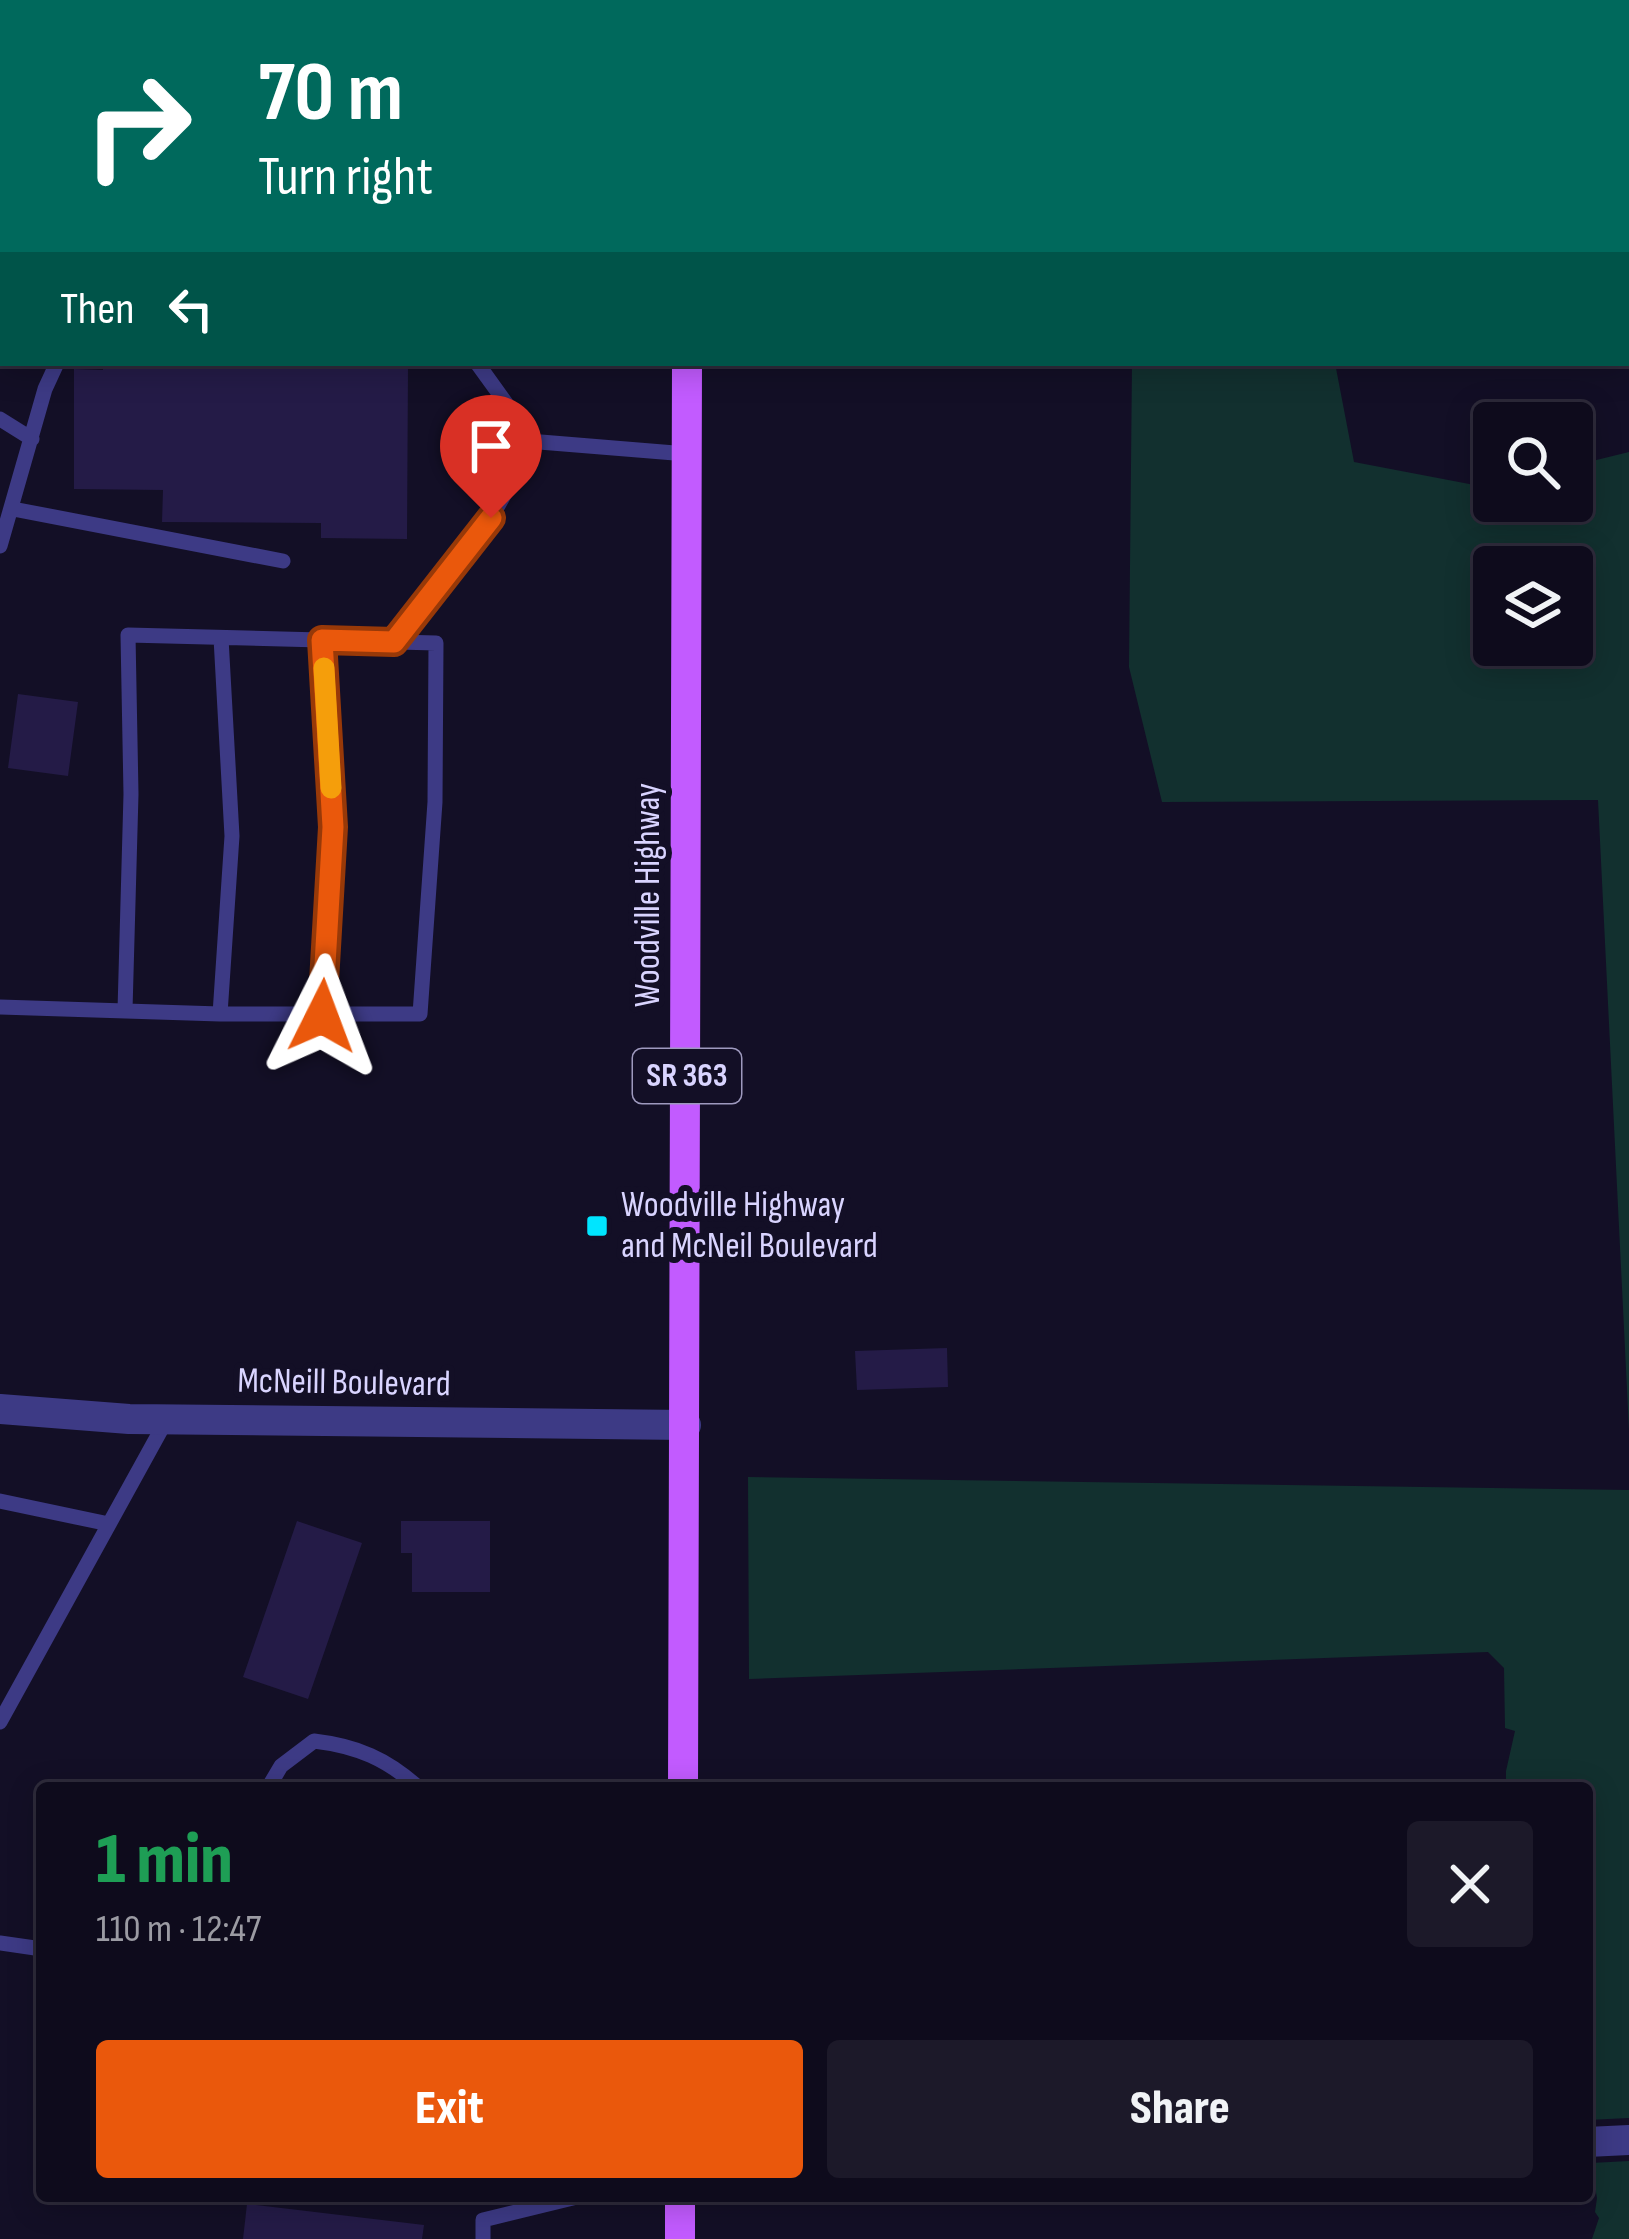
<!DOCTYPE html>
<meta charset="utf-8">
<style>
:root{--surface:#0e0b1c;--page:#1c1929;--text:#f1f3f6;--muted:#9b9ba3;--line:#2e2b3b;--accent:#ea580c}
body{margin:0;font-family:"Sofia Sans Condensed",sans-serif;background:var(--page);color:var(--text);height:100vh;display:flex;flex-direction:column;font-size:45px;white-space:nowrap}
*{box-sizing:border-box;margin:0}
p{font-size:39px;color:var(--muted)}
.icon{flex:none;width:66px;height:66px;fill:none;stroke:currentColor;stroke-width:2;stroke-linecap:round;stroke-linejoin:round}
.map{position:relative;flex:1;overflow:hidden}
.details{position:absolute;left:36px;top:1782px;width:1557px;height:420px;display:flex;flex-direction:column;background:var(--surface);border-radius:12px;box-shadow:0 6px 30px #0003,0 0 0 3px var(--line)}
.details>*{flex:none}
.hud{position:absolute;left:0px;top:0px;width:1629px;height:366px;box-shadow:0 6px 30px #0003,0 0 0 3px var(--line);background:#00695c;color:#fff;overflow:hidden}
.fabs{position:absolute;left:1473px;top:402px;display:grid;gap:24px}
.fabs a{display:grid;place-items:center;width:120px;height:120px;border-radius:12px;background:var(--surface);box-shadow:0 6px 30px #0003,0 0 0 3px var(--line);font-size:60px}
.pin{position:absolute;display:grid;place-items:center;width:102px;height:102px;color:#fff;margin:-123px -51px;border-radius:50% 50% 50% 0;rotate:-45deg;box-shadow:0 0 12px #0007}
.pin .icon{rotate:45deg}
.me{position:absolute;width:132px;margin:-66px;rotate:3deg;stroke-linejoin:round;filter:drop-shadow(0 0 9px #0008)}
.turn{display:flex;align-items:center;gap:42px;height:252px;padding:0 60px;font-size:54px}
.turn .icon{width:156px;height:156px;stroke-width:2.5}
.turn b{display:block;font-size:84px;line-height:102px}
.then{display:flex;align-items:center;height:114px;padding:0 60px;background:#0003;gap:24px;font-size:45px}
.round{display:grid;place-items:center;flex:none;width:126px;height:126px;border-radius:12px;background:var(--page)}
.head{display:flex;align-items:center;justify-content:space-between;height:204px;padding:0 60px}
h1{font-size:72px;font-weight:800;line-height:90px;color:#1e9e55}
.cta{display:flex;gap:24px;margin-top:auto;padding:24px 60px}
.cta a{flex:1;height:138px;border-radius:12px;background:var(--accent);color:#fff;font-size:48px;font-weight:800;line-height:138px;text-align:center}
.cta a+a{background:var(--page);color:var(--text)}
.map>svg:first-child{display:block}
.green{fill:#12302f;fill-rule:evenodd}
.building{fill:#241b47}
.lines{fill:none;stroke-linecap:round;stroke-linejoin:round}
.service{stroke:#3d3a85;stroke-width:15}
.minor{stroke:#3d3a85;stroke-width:30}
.primary{stroke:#c25bff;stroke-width:30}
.route-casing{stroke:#983908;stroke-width:30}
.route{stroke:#ea580c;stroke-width:21}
.slow{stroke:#f59e0b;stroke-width:21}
.poi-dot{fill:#00e5ff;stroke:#130f26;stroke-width:4.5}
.labels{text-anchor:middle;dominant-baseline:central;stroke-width:12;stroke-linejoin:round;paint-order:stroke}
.shield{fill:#130f26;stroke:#9e99be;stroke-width:3}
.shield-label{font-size:33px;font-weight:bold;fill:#d9d4ff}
.street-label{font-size:36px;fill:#d9d4ff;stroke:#130f26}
.poi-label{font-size:36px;fill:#d9d4ff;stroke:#130f26;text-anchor:start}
</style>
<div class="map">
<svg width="1629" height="2239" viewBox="0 0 1629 2239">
<rect width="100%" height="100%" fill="#130f26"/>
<path class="green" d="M1132 363H1335L1354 462 1485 487 1494 485V501H1572V466L1629 452V1430L1598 800 1162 802 1129 667ZM1494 567H1572V645H1494Z
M748 1477 1629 1490V2118L1587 2120V1788H1506V1771L1515 1731 1505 1728 1504 1668 1488 1652 749 1679Z
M1629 2161V2239H1592L1599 2218 1595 2212 1597 2198 1591 2163Z"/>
<path class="building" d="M103 363H329V368H408L407 539 321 538V523L162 522 163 490 74 489V369L103 370Z
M18 694 78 702 68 776 8 768Z
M947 1348 948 1387 857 1390 855 1351Z
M297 1521 362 1543 308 1699 243 1677Z
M401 1521H490V1592H412V1553H401Z
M247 2204 424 2225 422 2239H243Z"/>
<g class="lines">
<path class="service" d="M420 3V0
M794 3V0
M0 419 32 439
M467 436 687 454
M13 509 283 561
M0 546 45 389 57 363
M394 642 491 518 534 442 477 363
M0 1007 220 1014H420L435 802 436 643 128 635 131 794 125 1010
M220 1014 232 836 221 638
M322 1016 333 827 322 640
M0 1501 109 1524
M0 1722 167 1419
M268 1788 281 1766 314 1741C357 1746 387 1759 419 1788
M0 1943 42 1949
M483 2239V2220L581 2196"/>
<path class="minor" d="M0 1409 129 1419 686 1425
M1587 2142 1629 2140"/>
<path class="primary" d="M689 3V0
M683 1788 687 363
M680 2239V2196"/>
</g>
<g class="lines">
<g class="route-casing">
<path id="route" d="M322 1016 333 827 322 640 394 642 491 518"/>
</g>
<use href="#route" class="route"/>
<path class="slow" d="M324 668 331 788"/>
</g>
<rect class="poi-dot" x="585" y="1214" width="24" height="24" rx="6"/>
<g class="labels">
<rect class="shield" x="633" y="1049" width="108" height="54" rx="9"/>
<g class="shield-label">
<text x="687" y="1076">SR 363</text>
</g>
<g class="street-label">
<text transform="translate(648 895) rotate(-90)">Woodville Highway</text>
<text transform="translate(344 1383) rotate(1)">McNeill Boulevard</text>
</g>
<g class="poi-label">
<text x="621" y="1205">Woodville Highway<tspan x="621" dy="41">and McNeil Boulevard</tspan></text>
</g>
</g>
</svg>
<div class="fabs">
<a><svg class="icon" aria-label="search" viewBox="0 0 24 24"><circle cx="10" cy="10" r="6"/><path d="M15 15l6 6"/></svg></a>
<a><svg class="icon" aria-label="layers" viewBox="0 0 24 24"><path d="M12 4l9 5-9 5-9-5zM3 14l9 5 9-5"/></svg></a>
</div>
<div class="pin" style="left:491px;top:518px;background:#d93025"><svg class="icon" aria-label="arrive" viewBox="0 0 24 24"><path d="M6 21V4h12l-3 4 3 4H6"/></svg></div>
<svg class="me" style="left:322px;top:1016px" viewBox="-20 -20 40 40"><path d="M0-17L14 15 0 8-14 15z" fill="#ea580c" stroke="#fff" stroke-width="4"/></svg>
<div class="hud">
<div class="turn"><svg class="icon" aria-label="right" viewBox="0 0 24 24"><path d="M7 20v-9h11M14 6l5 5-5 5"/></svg><div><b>70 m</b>Turn right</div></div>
<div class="then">Then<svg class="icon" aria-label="left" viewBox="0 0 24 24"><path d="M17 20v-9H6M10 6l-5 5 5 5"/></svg></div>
</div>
<section class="details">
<div class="head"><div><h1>1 min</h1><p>110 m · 12:47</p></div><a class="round"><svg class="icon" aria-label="close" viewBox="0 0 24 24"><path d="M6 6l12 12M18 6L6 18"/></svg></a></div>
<div class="cta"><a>Exit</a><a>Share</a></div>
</section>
</div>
